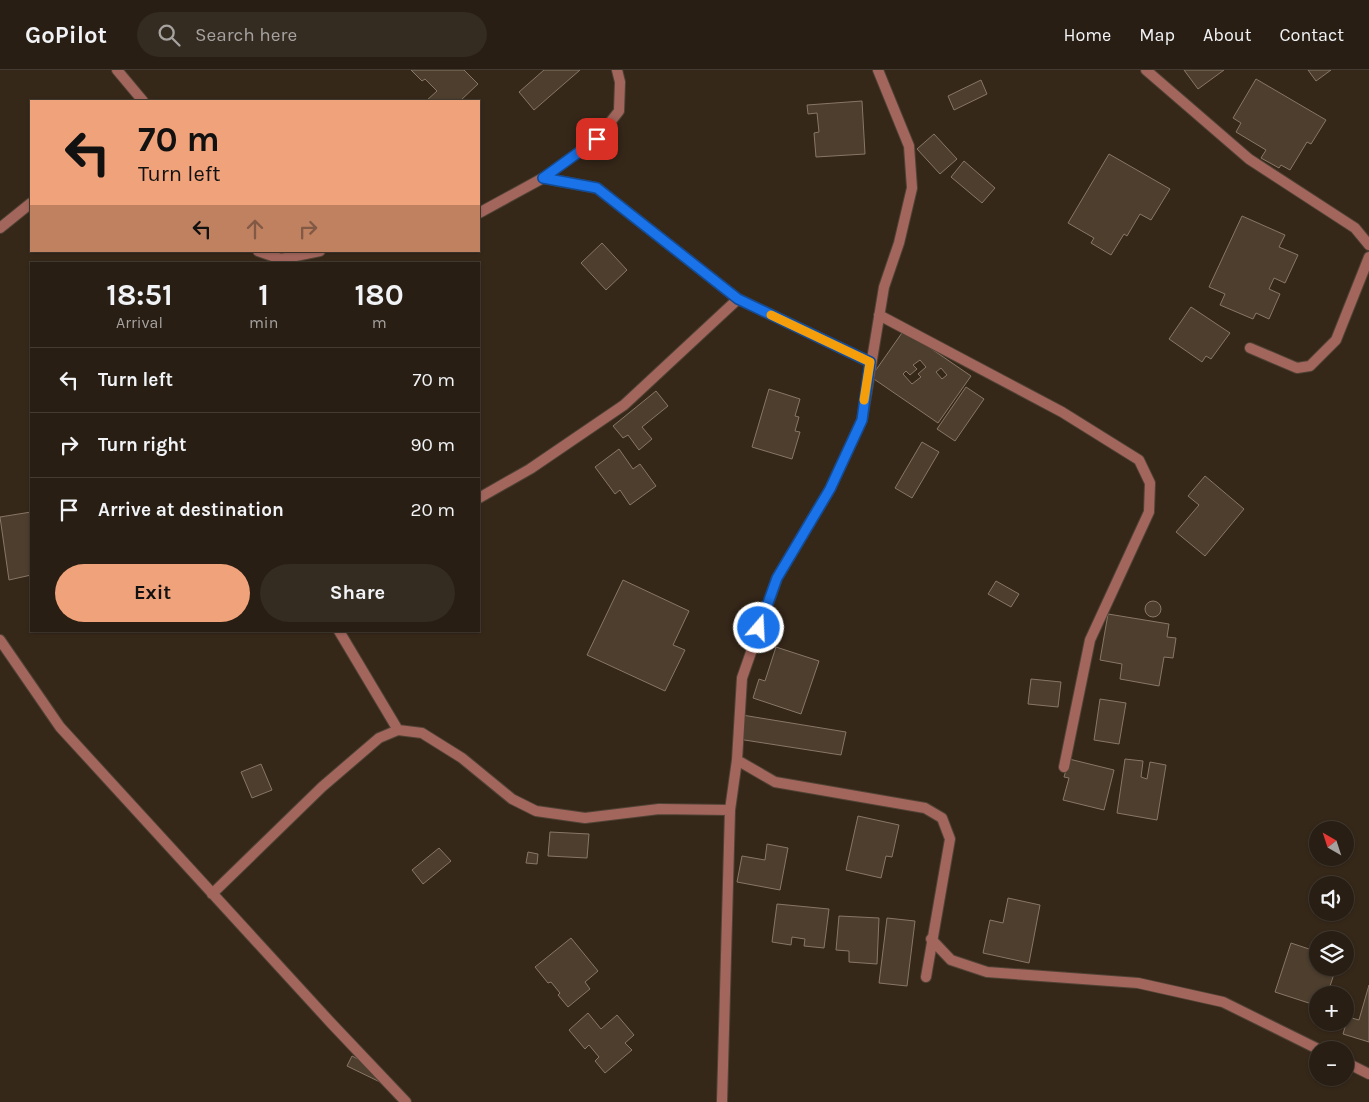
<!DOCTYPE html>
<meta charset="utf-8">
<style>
:root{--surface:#281e13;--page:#342b21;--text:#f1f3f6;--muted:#a5a2a0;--line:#443c33;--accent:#f0a27a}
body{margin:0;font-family:Karla,sans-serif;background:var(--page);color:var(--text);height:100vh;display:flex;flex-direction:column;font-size:19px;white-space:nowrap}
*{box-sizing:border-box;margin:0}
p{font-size:16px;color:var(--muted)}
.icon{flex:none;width:28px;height:28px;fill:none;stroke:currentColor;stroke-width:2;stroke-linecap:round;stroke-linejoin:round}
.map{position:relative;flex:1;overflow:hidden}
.drawer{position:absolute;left:30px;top:192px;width:450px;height:370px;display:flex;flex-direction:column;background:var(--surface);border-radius:0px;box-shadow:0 1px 4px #0004,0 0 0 1px var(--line)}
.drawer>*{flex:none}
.banner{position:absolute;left:30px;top:30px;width:450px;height:152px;border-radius:0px;box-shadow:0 1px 4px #0004,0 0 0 1px var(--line);background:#f0a27a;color:#111;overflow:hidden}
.needle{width:32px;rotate:321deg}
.buttons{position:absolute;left:1309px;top:751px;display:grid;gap:10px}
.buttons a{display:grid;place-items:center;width:45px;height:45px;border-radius:50%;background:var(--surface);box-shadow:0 1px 4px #0004,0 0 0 1px var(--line);font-size:25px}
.pin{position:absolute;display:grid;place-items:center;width:42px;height:42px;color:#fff;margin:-21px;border-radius:10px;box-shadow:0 2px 8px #0006}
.me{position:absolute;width:55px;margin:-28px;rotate:19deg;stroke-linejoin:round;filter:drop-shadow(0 0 4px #0008)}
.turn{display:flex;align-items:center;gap:18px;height:105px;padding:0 25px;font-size:22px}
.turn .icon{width:65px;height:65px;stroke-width:2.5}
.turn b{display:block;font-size:35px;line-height:42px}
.lanes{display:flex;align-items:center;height:48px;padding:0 25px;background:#0003;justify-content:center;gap:25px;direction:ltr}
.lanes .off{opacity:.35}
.eta{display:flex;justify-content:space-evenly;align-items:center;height:85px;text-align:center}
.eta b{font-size:30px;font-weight:700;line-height:35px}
.button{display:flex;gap:10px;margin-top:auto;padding:10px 25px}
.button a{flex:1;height:58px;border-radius:30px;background:var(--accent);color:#111;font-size:20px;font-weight:700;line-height:58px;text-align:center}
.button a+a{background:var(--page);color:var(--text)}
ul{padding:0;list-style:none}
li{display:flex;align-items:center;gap:15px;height:65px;padding:0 25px;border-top:1px solid var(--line)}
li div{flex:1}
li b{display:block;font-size:19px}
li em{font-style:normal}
header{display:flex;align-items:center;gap:30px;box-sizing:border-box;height:70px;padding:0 25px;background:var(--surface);border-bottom:1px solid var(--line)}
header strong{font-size:24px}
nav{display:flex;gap:28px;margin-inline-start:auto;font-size:18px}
.search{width:350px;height:45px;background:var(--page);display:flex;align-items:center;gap:12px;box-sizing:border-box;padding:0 18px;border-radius:28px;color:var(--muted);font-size:19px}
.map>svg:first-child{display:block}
.building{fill:#4d3e2e;stroke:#876;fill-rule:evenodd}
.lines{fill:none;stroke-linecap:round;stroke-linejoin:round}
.street-casing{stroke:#514335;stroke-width:12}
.street{stroke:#a3665d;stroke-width:10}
.route-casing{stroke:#114b97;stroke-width:12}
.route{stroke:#1a73e8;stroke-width:9}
.slow{stroke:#f59e0b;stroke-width:9}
</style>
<header>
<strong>GoPilot</strong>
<div class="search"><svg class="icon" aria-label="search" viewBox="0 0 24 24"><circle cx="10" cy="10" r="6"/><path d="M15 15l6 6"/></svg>Search here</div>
<nav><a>Home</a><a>Map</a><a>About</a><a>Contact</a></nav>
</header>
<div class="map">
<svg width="1369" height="1032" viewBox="0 0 1369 1032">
<rect width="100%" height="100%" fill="#362819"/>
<path class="building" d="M411 0H464L478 14 460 31H426L437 21 425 9 422 11Z
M544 0H580L534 40 519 22Z
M1184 0H1224L1198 19Z
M1308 0H1331L1316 11Z
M1256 9 1326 50 1311 74 1307 72 1290 100 1281 95 1279 98 1261 88 1266 80 1236 62 1241 53 1233 48Z
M981 10 987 24 954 40 948 26Z
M862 31 865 84 816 87 814 63 819 62 817 43 808 44 807 35Z
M934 64 957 89 940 104 917 79Z
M1109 84 1170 119 1151 150 1140 144 1127 166 1124 164 1111 185 1091 173 1094 168 1068 153Z
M964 91 995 118 982 133 951 107Z
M1242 146 1285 165 1279 177 1298 185 1285 213 1274 208 1269 219 1280 224 1269 249 1256 243 1253 249 1220 235 1225 224 1209 217Z
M602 173 627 200 606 220 581 193Z
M1191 237 1230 263 1211 289 1206 286 1202 292 1169 269Z
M904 260 971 306 938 353 871 307ZM920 290 926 297 918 304 921 307 912 314 903 304 906 301 910 305 917 299 913 295ZM941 298 947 305 942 309 936 302Z
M966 317 984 329 955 371 937 359Z
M769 319 800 329 795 346 799 347 795 361 800 362 792 389 752 377Z
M656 321 668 336 642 357 652 369 639 380 628 365 623 368 613 356Z
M922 372 939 382 912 428 895 418Z
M619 379 633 399 640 394 656 416 630 435 620 420 615 424 595 397Z
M1205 406 1244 439 1205 486 1176 462 1199 435 1188 426Z
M31 442V505L9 510 0 447Z
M623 510 689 541 673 575 685 580 665 621 587 585Z
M996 511 1019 524 1011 537 988 524Z
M1145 539a8 8 0 1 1 16 0a8 8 0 1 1-16 0Z
M1108 544 1169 554 1167 567 1176 568 1173 588 1164 587 1159 616 1120 609 1122 594 1100 590Z
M776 577 819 591 801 644 753 628 759 609 765 611Z
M1031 609 1061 612 1058 637 1028 634Z
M1100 629 1126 633 1119 674 1094 670Z
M742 645 846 662 841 685 738 669Z
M1069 689 1114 700 1104 740 1063 730 1069 708 1064 707Z
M1125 689 1143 691 1141 707 1147 709 1150 692 1166 695 1157 750 1117 743Z
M261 694 272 720 252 728 241 702Z
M858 746 899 755 892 787 886 786 881 808 846 800Z
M550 762 589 764 587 788 548 786Z
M767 774 788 778 780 820 737 812 742 786 765 790Z
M439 778 451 791 423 814 412 800Z
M528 782 538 784 537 794 526 793Z
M1008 828 1040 835 1029 893 983 883 990 850 1003 853Z
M777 834 829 839 824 878 804 876 805 869 792 867 791 875 772 872Z
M839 846 879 848 877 894 849 892V881L836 880Z
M887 848 915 851 907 916 879 913Z
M571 868 598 901 585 912 590 919 568 937 558 925 560 923 551 912 548 913 535 897Z
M1291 873 1318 882V898H1336L1327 925H1318V936L1275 922Z
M1369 915V972L1343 964 1348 947 1359 950Z
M588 943 601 959 617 945 634 965 625 973 632 980 605 1003 595 991 599 987 589 975 585 979 569 960Z
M352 986 385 1003 380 1012 347 996Z"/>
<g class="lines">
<g class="street-casing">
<path id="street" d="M117 0 143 31
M1146 0 1249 89 1355 158 1369 175
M543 108 597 118 738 229 870 292
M479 143 543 108 597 69 619 41 620 12 617 0
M0 158 31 133
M258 181 281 189 320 181
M879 245 1062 342 1139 390 1150 413 1149 442 1090 570 1064 697
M1250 278 1297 298 1310 296 1336 270 1369 187
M479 428 530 399 624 335 738 229
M339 561 398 660
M0 570 60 657 332 954 406 1032
M737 690 775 712 925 738 942 748 950 769 926 907
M212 824 322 717 379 668 398 660 422 663 462 688 512 729 536 741 585 748 659 739 730 740
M931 869 951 890 987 902 1138 913 1223 932 1320 980
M1345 992 1369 1004
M722 1032 730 740 737 690 742 608 777 508 830 419 862 350 884 217 899 173 912 118 909 76 878 0"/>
</g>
<use href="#street" class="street"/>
</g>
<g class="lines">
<g class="route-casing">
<path id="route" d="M597 69 543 108 597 118 738 229 870 292 862 350 830 419 777 508 759 558"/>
</g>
<use href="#route" class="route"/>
<path class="slow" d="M771 245 870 292 864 330"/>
</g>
</svg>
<div class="buttons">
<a><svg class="needle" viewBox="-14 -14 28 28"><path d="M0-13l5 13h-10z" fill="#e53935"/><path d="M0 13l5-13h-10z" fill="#a5a2a0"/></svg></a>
<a><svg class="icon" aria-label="sound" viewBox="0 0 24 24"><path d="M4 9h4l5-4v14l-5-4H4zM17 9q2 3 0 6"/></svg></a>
<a><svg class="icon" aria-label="layers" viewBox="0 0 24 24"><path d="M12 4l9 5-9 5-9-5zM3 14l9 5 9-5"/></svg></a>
<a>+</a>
<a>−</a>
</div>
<div class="pin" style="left:597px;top:69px;background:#d93025"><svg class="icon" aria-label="arrive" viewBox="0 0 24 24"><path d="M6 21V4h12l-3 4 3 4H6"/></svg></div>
<svg class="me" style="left:759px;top:558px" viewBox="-20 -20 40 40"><circle r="17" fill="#1a73e8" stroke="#fff" stroke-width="3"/><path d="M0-11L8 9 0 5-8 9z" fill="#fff"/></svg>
<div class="banner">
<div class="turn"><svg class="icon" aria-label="left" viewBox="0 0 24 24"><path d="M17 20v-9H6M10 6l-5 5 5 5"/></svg><div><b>70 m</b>Turn left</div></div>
<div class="lanes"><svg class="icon" aria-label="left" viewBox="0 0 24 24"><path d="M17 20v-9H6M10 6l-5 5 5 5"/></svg><svg class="icon off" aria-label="ahead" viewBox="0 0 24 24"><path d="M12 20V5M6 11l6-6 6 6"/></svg><svg class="icon off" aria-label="right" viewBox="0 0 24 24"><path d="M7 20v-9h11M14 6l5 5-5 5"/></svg></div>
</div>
<section class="drawer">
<div class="eta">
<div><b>18:51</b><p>Arrival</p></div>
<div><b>1</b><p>min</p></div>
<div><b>180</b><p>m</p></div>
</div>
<ul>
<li><svg class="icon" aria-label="left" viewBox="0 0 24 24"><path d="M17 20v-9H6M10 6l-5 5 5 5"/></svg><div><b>Turn left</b></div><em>70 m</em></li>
<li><svg class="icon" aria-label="right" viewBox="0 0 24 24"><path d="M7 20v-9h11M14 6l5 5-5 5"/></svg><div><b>Turn right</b></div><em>90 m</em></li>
<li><svg class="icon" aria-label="arrive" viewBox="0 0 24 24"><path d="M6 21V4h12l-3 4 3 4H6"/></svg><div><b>Arrive at destination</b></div><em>20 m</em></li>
</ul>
<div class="button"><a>Exit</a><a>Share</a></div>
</section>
</div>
